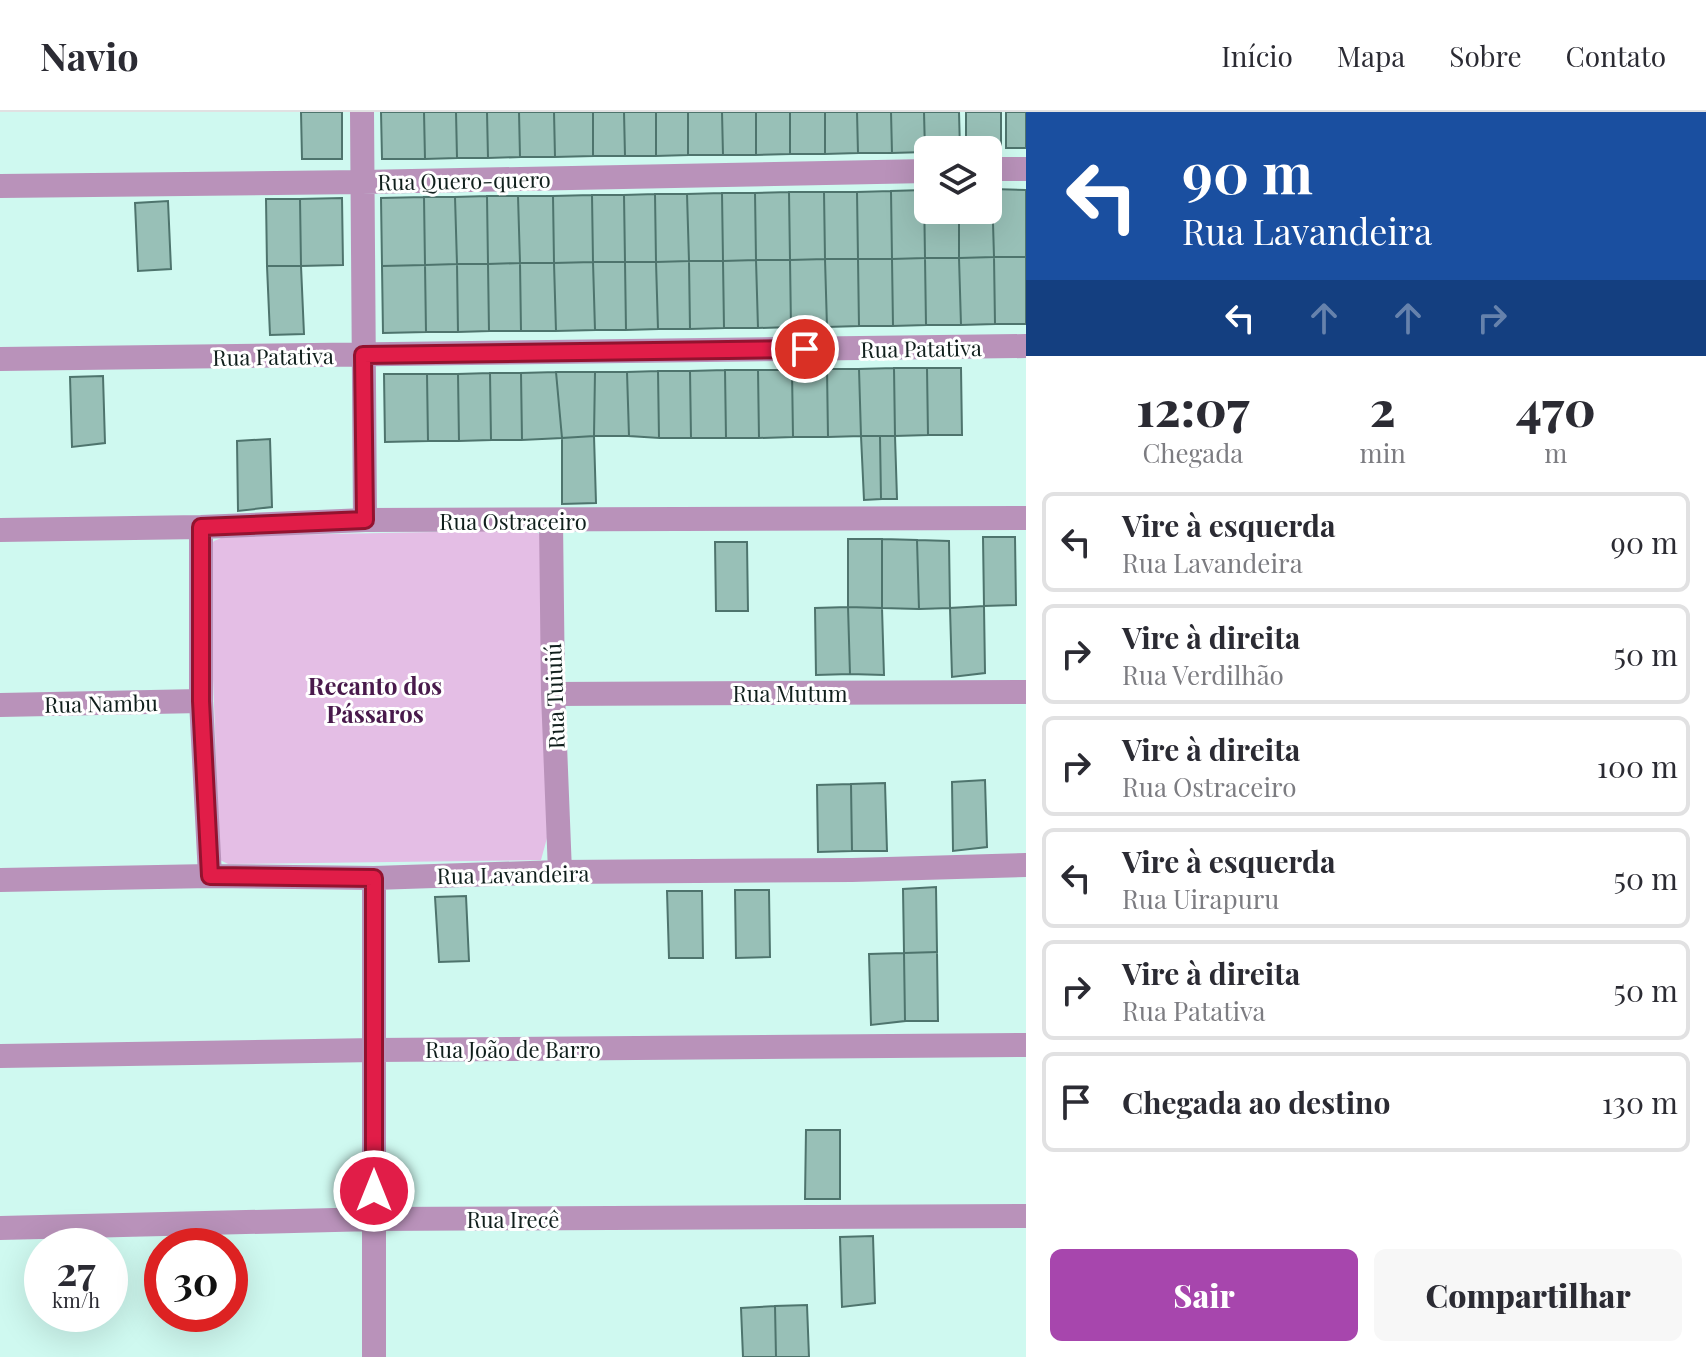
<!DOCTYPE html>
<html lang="pt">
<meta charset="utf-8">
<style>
:root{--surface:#fff;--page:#f7f7f7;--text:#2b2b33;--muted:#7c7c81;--line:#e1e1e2;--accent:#a746ad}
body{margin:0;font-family:"Playfair Display",serif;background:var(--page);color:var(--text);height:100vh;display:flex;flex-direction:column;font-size:30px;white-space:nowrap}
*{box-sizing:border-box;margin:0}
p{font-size:26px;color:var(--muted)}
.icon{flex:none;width:44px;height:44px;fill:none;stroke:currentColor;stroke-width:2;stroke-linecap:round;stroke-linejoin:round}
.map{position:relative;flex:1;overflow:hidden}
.panel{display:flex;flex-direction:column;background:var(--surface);width:680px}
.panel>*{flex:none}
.hud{background:#1a4fa0;color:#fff;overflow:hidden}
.buttons{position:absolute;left:914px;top:24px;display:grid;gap:16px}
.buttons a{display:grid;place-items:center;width:88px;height:88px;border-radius:12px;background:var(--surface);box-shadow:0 8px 32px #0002;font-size:40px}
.speed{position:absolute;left:24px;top:1116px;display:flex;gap:16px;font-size:40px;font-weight:700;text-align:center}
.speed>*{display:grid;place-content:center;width:104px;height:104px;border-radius:50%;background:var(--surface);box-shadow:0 8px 32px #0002;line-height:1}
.speed small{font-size:20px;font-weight:400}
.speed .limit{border:12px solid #d22;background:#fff;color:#111}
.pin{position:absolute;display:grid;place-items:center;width:68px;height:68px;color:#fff;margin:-34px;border:4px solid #fff;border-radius:50%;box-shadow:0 2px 8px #0007}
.me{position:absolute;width:88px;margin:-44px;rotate:0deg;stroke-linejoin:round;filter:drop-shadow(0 0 6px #0008)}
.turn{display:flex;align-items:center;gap:28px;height:168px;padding:0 24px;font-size:36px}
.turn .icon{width:104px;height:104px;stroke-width:2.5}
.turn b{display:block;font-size:56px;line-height:68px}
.lanes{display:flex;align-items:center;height:76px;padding:0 24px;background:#0003;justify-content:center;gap:40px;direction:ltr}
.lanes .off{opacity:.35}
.eta{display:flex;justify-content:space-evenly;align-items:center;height:136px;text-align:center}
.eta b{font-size:48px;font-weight:800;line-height:56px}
.primary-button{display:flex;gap:16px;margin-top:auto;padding:16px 24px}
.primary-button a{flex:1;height:92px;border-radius:12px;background:var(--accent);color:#fff;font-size:32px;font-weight:800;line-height:92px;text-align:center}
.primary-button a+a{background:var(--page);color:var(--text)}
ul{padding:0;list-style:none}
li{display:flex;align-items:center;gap:24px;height:100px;margin:0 16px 12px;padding:0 8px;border:4px solid var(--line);border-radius:12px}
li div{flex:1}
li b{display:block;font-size:30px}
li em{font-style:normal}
header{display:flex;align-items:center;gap:48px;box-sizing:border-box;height:112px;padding:0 40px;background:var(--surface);border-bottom:2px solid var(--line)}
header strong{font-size:38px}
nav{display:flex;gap:44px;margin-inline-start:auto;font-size:28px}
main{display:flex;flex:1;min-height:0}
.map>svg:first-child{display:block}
.green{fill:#e4bee5}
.building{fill:#98c0b7;stroke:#4e746d;stroke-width:2}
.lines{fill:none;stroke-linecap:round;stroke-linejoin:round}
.minor{stroke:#b992ba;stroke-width:24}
.route-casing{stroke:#92132f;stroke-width:20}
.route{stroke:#e11d48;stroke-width:14}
.labels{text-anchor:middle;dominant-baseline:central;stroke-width:6;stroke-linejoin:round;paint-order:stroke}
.street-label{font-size:22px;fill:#101f1c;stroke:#fff}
.neighbourhood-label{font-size:24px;font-weight:bold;fill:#491a4c;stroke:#fff}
</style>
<header>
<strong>Navio</strong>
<nav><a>Início</a><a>Mapa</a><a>Sobre</a><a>Contato</a></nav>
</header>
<main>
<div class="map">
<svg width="1026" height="1245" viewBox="0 0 1026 1245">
<rect width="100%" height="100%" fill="#cff9f0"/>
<path class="green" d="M531 418 542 423 547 726 541 748 228 752 220 748 208 437 214 429 226 424Z"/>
<path class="building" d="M301 0H342V47H302Z
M381 0H424L425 47H382Z
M424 0H456L457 46 425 47Z
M456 0H487L488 46H457Z
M487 0H519L520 45 488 46Z
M519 0H554L555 45H520Z
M554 0H593V44L555 45Z
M593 0H624L625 44H593Z
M624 0H656V44H625Z
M656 0H688V43L656 44Z
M688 0H722L723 43H688Z
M722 0H756V43H723Z
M756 0H790V42L756 43Z
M790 0H825V42H790Z
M825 0H857L858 41 825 42Z
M857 0H891L892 41H858Z
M891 0H924L925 40 892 41Z
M924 0H959L960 38H928L925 40Z
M966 0H1001V39L966 38Z
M1006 0H1026V36H1006Z
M992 77 1026 78V145H994Z
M992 77 994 145 959 146V98H988V78Z
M924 78 925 146 892 147 891 79Z
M924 78H928V98H959V146H925Z
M891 79 892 147H858L857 80Z
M789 80 790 148H756L755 81Z
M789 80H824L825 147 790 148Z
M824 80H857L858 147H825Z
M722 81H755L756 148 723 149Z
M722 81 723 149H689L687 82Z
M655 82H687L689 149 656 150Z
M655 82 656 150H625L624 83Z
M592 83 593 150 554 151 553 84Z
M592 83H624L625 150H593Z
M487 84H518L520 151 488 152Z
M487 84 488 152H457L455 85Z
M518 84H553L554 151H520Z
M424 85H455L457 152 425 153Z
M424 85 425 153 382 154 381 86Z
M342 86 343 153 301 154 300 87Z
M266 87H300L301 154H267Z
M168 89 171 157 138 159 135 91Z
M994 145 995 212 961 213 959 146Z
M994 145H1026V212H995Z
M925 146H959L961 213H926Z
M925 146 926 213 893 214 892 147Z
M825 147H858L859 214 827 215Z
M825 147 827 215H791L790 148Z
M858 147H892L893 214H859Z
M756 148 758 216H724L723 149Z
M756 148H790L791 215 758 216Z
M689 149 690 217H658L656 150Z
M689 149H723L724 216 690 217Z
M593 150H625L626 218H595Z
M593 150 595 218 556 219 554 151Z
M625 150H656L658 217 626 218Z
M520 151 521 219H489L488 152Z
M520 151H554L556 219H521Z
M457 152H488L489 219 458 220Z
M457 152 458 220H426L425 153Z
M425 153 426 220 383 221 382 154Z
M267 154H301L304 222 270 223Z
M894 256H927L928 323 895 324Z
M894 256 895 324H861L859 257Z
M927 256H961L962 323H928Z
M827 257H859L861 324 828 325Z
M827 257 828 325H793L792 258Z
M725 258H758L759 326H726Z
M725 258 726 326H691L690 259Z
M758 258H792L793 325 759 326Z
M658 259 659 326 629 324 627 260Z
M658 259H690L691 326H659Z
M556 260H595L594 324 562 326Z
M556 260 562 326 522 328 521 261Z
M595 260H627L629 324H594Z
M490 261H521L522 328H491Z
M490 261 491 328 459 329 458 262Z
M384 262H427L428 329 385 330Z
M427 262H458L459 329H428Z
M103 264 105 331 72 335 70 265Z
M594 324 596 391 562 392V326Z
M861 324H880L881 387 864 388Z
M880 324H895L897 387H881Z
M270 327 272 395 238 399 237 329Z
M983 425H1015L1016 493 984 494Z
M848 427H882V496L848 495Z
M882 427 917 428 919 497 882 496Z
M917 428 949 429 950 496 919 497Z
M715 430H747L748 499H716Z
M984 494 985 561 952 565 950 496Z
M848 495 850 562 816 563 815 496Z
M848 495 882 496 884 563 850 562Z
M985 668 987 735 953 739 952 670Z
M885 671 887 739H852L851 672Z
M851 672 852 739 818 740 817 673Z
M936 775 937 840 904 841 903 777Z
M735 778H769L770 845 736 846Z
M667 779H702L703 846H669Z
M466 784 469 849 439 850 435 785Z
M937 840 938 909H905L904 841Z
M904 841 905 909 871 913 869 842Z
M806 1018H840V1087H805Z
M873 1124 875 1191 842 1195 840 1125Z
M807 1193 809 1245H776L775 1194Z
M775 1194 776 1245H743L741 1196Z"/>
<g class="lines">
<path class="minor" d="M362 0 365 408
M988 57H1026
M0 74 362 70 928 59
M0 247 1026 234
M551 409 553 582 560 760
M201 415V589L210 764
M0 418 201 415 365 408 1026 406
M553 582 1026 580
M0 593 201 589
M374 766V1245
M0 768 210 764 374 766 560 760 852 758 1026 753
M0 944 375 938 1026 933
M0 1116 374 1107 1026 1104"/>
</g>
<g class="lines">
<g class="route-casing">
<path id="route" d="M374 1079V766L210 764 201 589V415L365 408 363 243 805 237"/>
</g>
<use href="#route" class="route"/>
</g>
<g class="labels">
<g class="street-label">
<text transform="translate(464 68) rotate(-1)">Rua Quero-quero</text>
<text transform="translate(921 236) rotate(-1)">Rua Patativa</text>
<text transform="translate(273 244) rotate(-1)">Rua Patativa</text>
<text x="513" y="409">Rua Ostraceiro</text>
<text x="790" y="581">Rua Mutum</text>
<text transform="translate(554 584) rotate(-92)">Rua Tuiuiú</text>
<text transform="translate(101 591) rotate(-1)">Rua Nambu</text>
<text transform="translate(513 762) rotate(-1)">Rua Lavandeira</text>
<text x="513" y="937">Rua João de Barro</text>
<text x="513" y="1107">Rua Irecê</text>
</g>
<g class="neighbourhood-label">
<text x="375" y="573">Recanto dos<tspan x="375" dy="28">Pássaros</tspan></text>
</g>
</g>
</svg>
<div class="buttons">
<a><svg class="icon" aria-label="layers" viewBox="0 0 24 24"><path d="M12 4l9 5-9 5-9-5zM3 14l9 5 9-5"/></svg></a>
</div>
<div class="speed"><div>27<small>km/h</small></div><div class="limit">30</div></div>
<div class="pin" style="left:805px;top:237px;background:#d93025"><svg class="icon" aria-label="arrive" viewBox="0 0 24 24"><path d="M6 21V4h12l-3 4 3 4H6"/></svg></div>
<svg class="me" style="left:374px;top:1079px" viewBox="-20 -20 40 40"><circle r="17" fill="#e11d48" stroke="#fff" stroke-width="3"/><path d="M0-11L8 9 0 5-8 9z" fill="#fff"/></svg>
</div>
<section class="panel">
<div class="hud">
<div class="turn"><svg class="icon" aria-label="left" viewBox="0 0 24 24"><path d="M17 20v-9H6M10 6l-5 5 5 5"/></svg><div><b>90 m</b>Rua Lavandeira</div></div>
<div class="lanes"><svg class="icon" aria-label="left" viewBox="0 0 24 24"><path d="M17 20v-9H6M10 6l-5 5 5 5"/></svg><svg class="icon off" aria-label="ahead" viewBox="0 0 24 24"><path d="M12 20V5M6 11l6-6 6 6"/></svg><svg class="icon off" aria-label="ahead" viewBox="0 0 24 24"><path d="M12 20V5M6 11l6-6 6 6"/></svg><svg class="icon off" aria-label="right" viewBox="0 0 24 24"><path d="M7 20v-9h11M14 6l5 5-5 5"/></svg></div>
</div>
<div class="eta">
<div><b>12:07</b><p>Chegada</p></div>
<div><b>2</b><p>min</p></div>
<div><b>470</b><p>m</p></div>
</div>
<ul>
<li><svg class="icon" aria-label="left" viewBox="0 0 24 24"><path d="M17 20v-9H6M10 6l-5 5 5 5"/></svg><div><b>Vire à esquerda</b><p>Rua Lavandeira</p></div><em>90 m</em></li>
<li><svg class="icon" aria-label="right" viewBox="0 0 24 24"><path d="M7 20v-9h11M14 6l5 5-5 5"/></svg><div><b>Vire à direita</b><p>Rua Verdilhão</p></div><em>50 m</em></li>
<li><svg class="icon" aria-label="right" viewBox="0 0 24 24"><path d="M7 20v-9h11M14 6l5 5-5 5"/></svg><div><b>Vire à direita</b><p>Rua Ostraceiro</p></div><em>100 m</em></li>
<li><svg class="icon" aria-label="left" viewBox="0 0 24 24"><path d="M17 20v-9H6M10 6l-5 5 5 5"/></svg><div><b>Vire à esquerda</b><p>Rua Uirapuru</p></div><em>50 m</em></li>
<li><svg class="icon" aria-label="right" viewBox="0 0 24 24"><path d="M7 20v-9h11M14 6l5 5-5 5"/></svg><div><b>Vire à direita</b><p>Rua Patativa</p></div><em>50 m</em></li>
<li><svg class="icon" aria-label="arrive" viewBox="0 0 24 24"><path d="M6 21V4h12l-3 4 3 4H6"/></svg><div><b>Chegada ao destino</b></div><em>130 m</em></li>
</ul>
<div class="primary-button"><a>Sair</a><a>Compartilhar</a></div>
</section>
</main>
